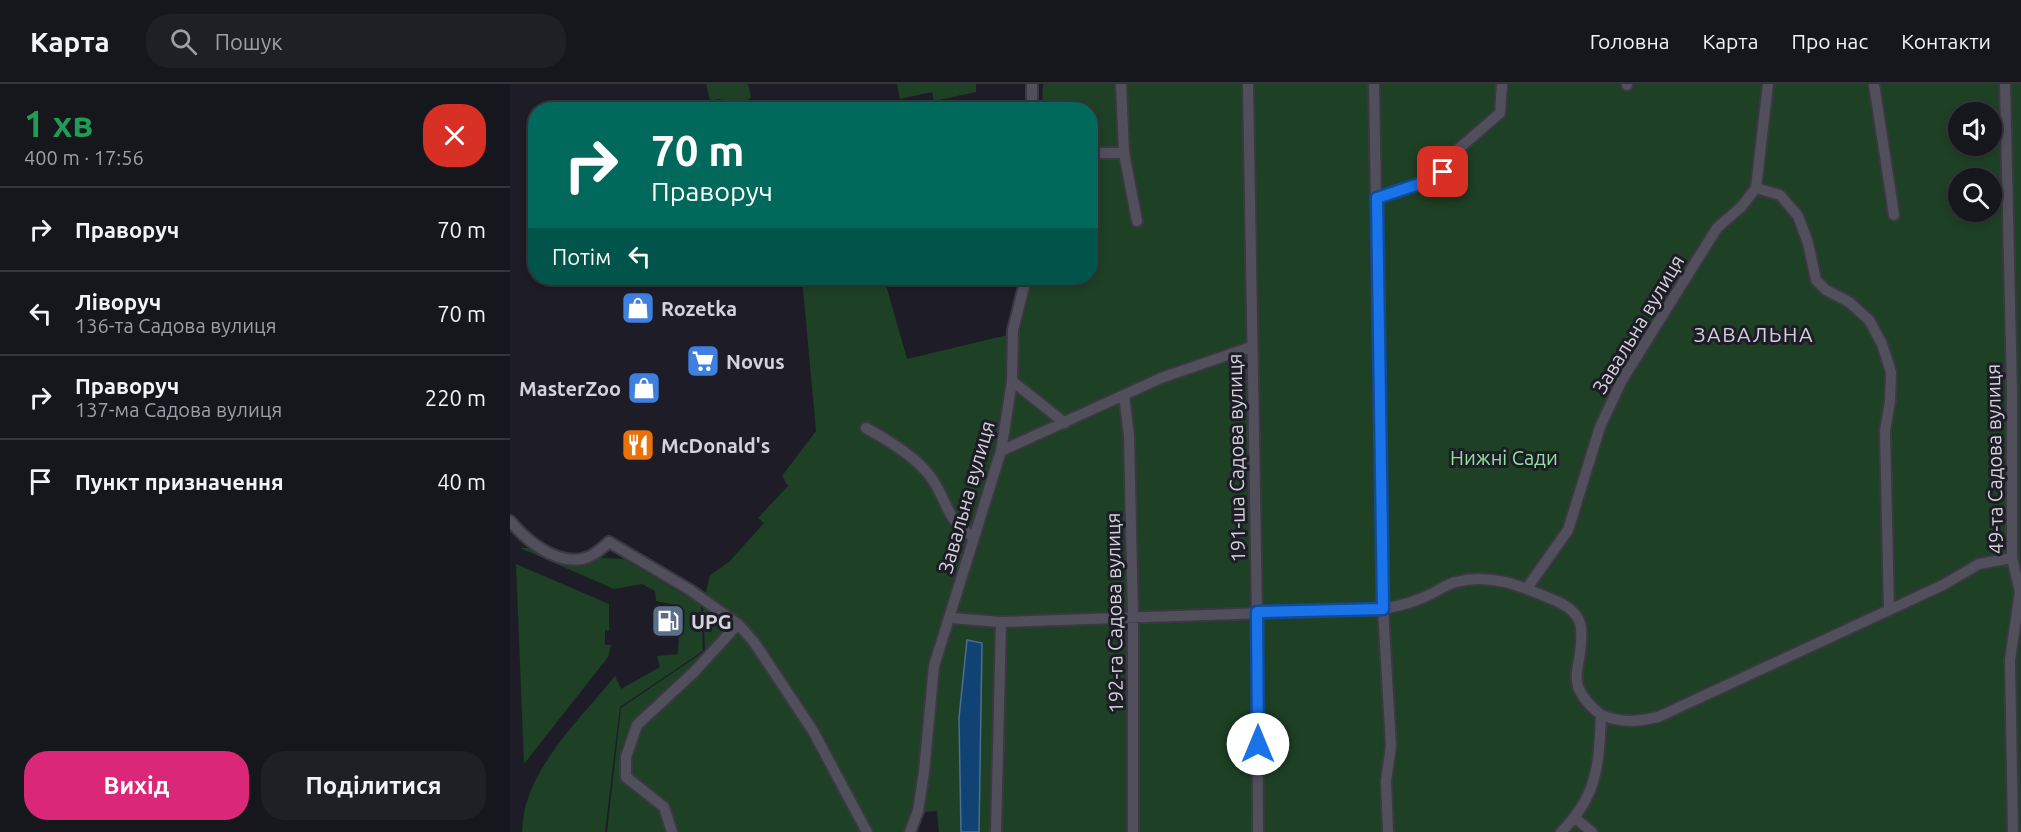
<!DOCTYPE html>
<html lang="uk">
<meta charset="utf-8">
<style>
:root{--surface:#16161d;--page:#1f1f26;--text:#f1f3f6;--muted:#9e9fa4;--line:#35353b;--accent:#db2777}
body{margin:0;font-family:Ubuntu,sans-serif;background:var(--page);color:var(--text);height:100vh;display:flex;flex-direction:column;font-size:22px;white-space:nowrap}
*{box-sizing:border-box;margin:0}
p{font-size:20px;color:var(--muted)}
.icon{flex:none;width:33px;height:33px;fill:none;stroke:currentColor;stroke-width:2;stroke-linecap:round;stroke-linejoin:round}
.map{position:relative;flex:1;overflow:hidden}
.drawer{display:flex;flex-direction:column;background:var(--surface);width:510px}
.drawer>*{flex:none}
.guide{position:absolute;left:18px;top:18px;width:570px;height:183px;border-radius:24px;box-shadow:0 3px 9px #0003,0 0 0 2px var(--line);background:#00695c;color:#fff;overflow:hidden}
.fabs{position:absolute;left:1438px;top:18px;display:grid;gap:12px}
.fabs a{display:grid;place-items:center;width:54px;height:54px;border-radius:50%;background:var(--surface);box-shadow:0 3px 9px #0003,0 0 0 2px var(--line);font-size:30px}
.pin{position:absolute;display:grid;place-items:center;width:51px;height:51px;color:#fff;margin:-26px;border-radius:12px;box-shadow:0 3px 9px #0006}
.me{position:absolute;width:66px;margin:-33px;rotate:0deg;stroke-linejoin:round;filter:drop-shadow(0 0 4px #0008)}
.turn{display:flex;align-items:center;gap:21px;height:126px;padding:0 24px;font-size:27px}
.turn .icon{width:78px;height:78px;stroke-width:2.5}
.turn b{display:block;font-size:42px;line-height:51px}
.then{display:flex;align-items:center;height:57px;padding:0 24px;background:#0003;gap:12px;font-size:22px}
.round{display:grid;place-items:center;flex:none;width:63px;height:63px;border-radius:24px;background:var(--page)}
.headline{display:flex;align-items:center;justify-content:space-between;height:102px;padding:0 24px}
h1{font-size:36px;font-weight:700;line-height:45px;color:#1e9e55}
.primary-button{display:flex;gap:12px;margin-top:auto;padding:12px 24px}
.primary-button a{flex:1;height:69px;border-radius:24px;background:var(--accent);color:#fff;font-size:24px;font-weight:700;line-height:69px;text-align:center}
.primary-button a+a{background:var(--page);color:var(--text)}
ul{padding:0;list-style:none}
li{display:flex;align-items:center;gap:18px;height:84px;padding:0 24px;border-top:2px solid var(--line)}
li div{flex:1}
li b{display:block;font-size:22px}
li em{font-style:normal}
header{display:flex;align-items:center;gap:36px;box-sizing:border-box;height:84px;padding:0 30px;background:var(--surface);border-bottom:2px solid var(--line)}
header strong{font-size:28px}
nav{display:flex;gap:33px;margin-inline-start:auto;font-size:21px}
.search{width:420px;height:54px;background:var(--page);display:flex;align-items:center;gap:15px;box-sizing:border-box;padding:0 21px;border-radius:24px;color:var(--muted);font-size:22px}
main{display:flex;flex:1;min-height:0}
.map>svg:first-child{display:block}
.green{fill:#1e4025;fill-rule:evenodd}
.water{fill:#104273;stroke:#4b6e92;stroke-width:1.5}
.lines{fill:none;stroke-linecap:round;stroke-linejoin:round}
.minor-casing{stroke:#3a3840;stroke-width:14}
.minor{stroke:#514f5c;stroke-width:10}
.route-casing{stroke:#114b97;stroke-width:15}
.route{stroke:#1a73e8;stroke-width:10}
.labels{text-anchor:middle;dominant-baseline:central;stroke-width:6;stroke-linejoin:round;paint-order:stroke}
.poi-label{font-size:20px;font-weight:bold;fill:#d4d3da;stroke:#1e1d27;text-anchor:start}
.street-label{font-size:20px;fill:#d4d3da;stroke:#1e1d27}
.park-label{font-size:20px;fill:#8de39c;stroke:#1e1d27}
.neighbourhood-label{font-size:21px;letter-spacing:1.5px;fill:#d2cfdf;stroke:#1e1d27}
</style>
<header>
<strong>Карта</strong>
<div class="search"><svg class="icon" aria-label="search" viewBox="0 0 24 24"><circle cx="10" cy="10" r="6"/><path d="M15 15l6 6"/></svg>Пошук</div>
<nav><a>Головна</a><a>Карта</a><a>Про нас</a><a>Контакти</a></nav>
</header>
<main>
<section class="drawer">
<div class="headline"><div><h1>1 хв</h1><p>400 m · 17:56</p></div><a class="round" style="background:#d93025;color:#fff"><svg class="icon" aria-label="close" viewBox="0 0 24 24"><path d="M6 6l12 12M18 6L6 18"/></svg></a></div>
<ul>
<li><svg class="icon" aria-label="right" viewBox="0 0 24 24"><path d="M7 20v-9h11M14 6l5 5-5 5"/></svg><div><b>Праворуч</b></div><em>70 m</em></li>
<li><svg class="icon" aria-label="left" viewBox="0 0 24 24"><path d="M17 20v-9H6M10 6l-5 5 5 5"/></svg><div><b>Ліворуч</b><p>136-та Садова вулиця</p></div><em>70 m</em></li>
<li><svg class="icon" aria-label="right" viewBox="0 0 24 24"><path d="M7 20v-9h11M14 6l5 5-5 5"/></svg><div><b>Праворуч</b><p>137-ма Садова вулиця</p></div><em>220 m</em></li>
<li><svg class="icon" aria-label="arrive" viewBox="0 0 24 24"><path d="M6 21V4h12l-3 4 3 4H6"/></svg><div><b>Пункт призначення</b></div><em>40 m</em></li>
</ul>
<div class="primary-button"><a>Вихід</a><a>Поділитися</a></div>
</section>
<div class="map">
<svg width="1511" height="748" viewBox="0 0 1511 748">
<rect width="100%" height="100%" fill="#1e1d27"/>
<path class="green" d="M196 0H238L241 13 234 20 208 15 204 17 200 16Z
M387 0H466V8L424 17 422 8 390 15Z
M533 0H1511V748H429L427 727 412 728 406 748H97L111 624 195 567 193 521 200 491 219 478 254 439 248 434 278 402 272 392 306 347 292 194H374L397 275 510 248 522 194H580V26L532 25ZM1449 28H1482V62H1449ZM1449 94H1482V128H1449Z
M10 464H17L59 480 91 474 114 475 191 521 193 567 110 623 95 748H12C13 687 69 637 105 592L111 605 150 583 147 572 168 570 171 522 146 517 145 507 132 500 104 505Z
M6 480 99 520V547L95 546V561H101L98 573 14 680Z"/>
<path class="water" d="M457 556 472 559 469 748H451L449 634Z"/>
<g class="lines">
<g class="minor-casing">
<path id="minor" d="M611 0 614 69 627 137
M738 0 747 528 748 748
M864 0 873 525 881 662 876 697 878 748
M1117 0V1
M1364 0 1384 131
M1495 0 1502 307V474L1510 508 1500 576 1503 748
M522 26V0
M580 69H614
M1246 104 1270 111 1288 132 1298 159 1306 196 1316 206 1339 218 1359 236 1372 260 1381 288 1380 317 1375 347 1379 526
M1246 104 1258 0
M867 114 930 93 938 74 990 29 992 0
M502 297 555 339
M614 311 619 352 623 533V748
M356 344C378 356 405 372 420 392 439 418 433 432 463 453
M491 367 651 294 741 263
M0 437C16 456 44 480 72 475 83 473 91 465 99 458L180 506 228 540 244 558 303 647 357 748
M1017 504 1058 446 1090 343 1112 296 1207 144 1232 122 1246 104
M441 534 491 538 873 525C890 522 905 518 921 510 929 506 937 500 946 498 979 489 1009 501 1039 514 1053 519 1069 527 1071 544 1075 585 1049 597 1091 631 1089 679 1088 712 1051 748
M1091 631C1112 639 1126 638 1148 633L1433 501 1469 480 1502 474
M1065 734 1082 748
M162 748 154 723 116 693V673L127 641 184 588 228 540
M400 748 408 727 414 688 424 582 491 367 502 297 503 246 516 194
M486 748 491 538"/>
</g>
<use href="#minor" class="minor"/>
</g>
<g class="lines">
<g class="route-casing">
<path id="route" d="M748 660 747 528 873 525 867 114 930 93 933 88"/>
</g>
<use href="#route" class="route"/>
</g>
<defs>
<g id="shop-square" transform="scale(1.725)"><rect x="-9" y="-9" width="18" height="18" rx="4" fill="#3f7fe0" stroke="#1e1d27"/><path d="M-5-2.5h2.3a2.7 3.5 0 0 1 5.4 0H5L5.5 6h-11ZM-1.5-2.5h3a1.5 2.3 0 0 0-3 0Z" fill="#fff"/></g>
<g id="supermarket-square" transform="scale(1.725)"><rect x="-9" y="-9" width="18" height="18" rx="4" fill="#3f7fe0" stroke="#1e1d27"/><path d="M-6-5.5h2.5l.6 2H6L4.5 2H-2.5L-4.4-4H-6ZM-1.5 3.2a1.3 1.3 0 1 0 .1 0ZM3 3.2a1.3 1.3 0 1 0 .1 0Z" fill="#fff"/></g>
<g id="restaurant-square" transform="scale(1.725)"><rect x="-9" y="-9" width="18" height="18" rx="4" fill="#e8710a" stroke="#1e1d27"/><path d="M-5-6h1v4h1v-4h1v4h1v-4h1v5L-1.5 .5V6h-2V.5L-5-1ZM5-6V6H3V1.5H1.5Q1.5-4 5-6Z" fill="#fff"/></g>
<g id="fuel-square" transform="scale(1.725)"><rect x="-9" y="-9" width="18" height="18" rx="4" fill="#5c6f8a" stroke="#1e1d27"/><path d="M-5.5-6h7V0h2V4h1.3V-2.5L3-4.5l.8-.8L6-3V5H2.5V1h-1V6h-7ZM-4.2-4.7v3.2H.2V-4.7Z" fill="#fff"/></g>
</defs>
<g fill-rule="evenodd">
<use href="#shop-square" x="128" y="224"/>
<use href="#supermarket-square" x="193" y="277"/>
<use href="#shop-square" x="134" y="304"/>
<use href="#restaurant-square" x="128" y="361"/>
<use href="#fuel-square" x="158" y="537"/>
</g>
<g class="labels">
<g class="poi-label">
<text x="151" y="224">Rozetka</text>
<text x="216" y="277">Novus</text>
<text x="111" y="304" text-anchor="end">MasterZoo</text>
<text x="151" y="361">McDonald's</text>
<text x="181" y="537">UPG</text>
</g>
<g class="street-label">
<text transform="translate(1128 240) rotate(-59)">Завальна вулиця</text>
<text transform="translate(726 374) rotate(-91)">191-ша Садова вулиця</text>
<text transform="translate(1484 375) rotate(-91)">49-та Садова вулиця</text>
<text transform="translate(456 413) rotate(-74)">Завальна вулиця</text>
<text transform="translate(604 529) rotate(-91)">192-га Садова вулиця</text>
</g>
<g class="park-label">
<text x="994" y="373">Нижні Сади</text>
</g>
<g class="neighbourhood-label">
<text x="1244" y="250">ЗАВАЛЬНА</text>
</g>
</g>
</svg>
<div class="fabs">
<a><svg class="icon" aria-label="sound" viewBox="0 0 24 24"><path d="M4 9h4l5-4v14l-5-4H4zM17 9q2 3 0 6"/></svg></a>
<a><svg class="icon" aria-label="search" viewBox="0 0 24 24"><circle cx="10" cy="10" r="6"/><path d="M15 15l6 6"/></svg></a>
</div>
<div class="pin" style="left:933px;top:88px;background:#d93025"><svg class="icon" aria-label="arrive" viewBox="0 0 24 24"><path d="M6 21V4h12l-3 4 3 4H6"/></svg></div>
<svg class="me" style="left:748px;top:660px" viewBox="-20 -20 40 40"><circle r="19" fill="#fff"/><path d="M0-13L10 11 0 6-10 11z" fill="#1a73e8"/></svg>
<div class="guide">
<div class="turn"><svg class="icon" aria-label="right" viewBox="0 0 24 24"><path d="M7 20v-9h11M14 6l5 5-5 5"/></svg><div><b>70 m</b>Праворуч</div></div>
<div class="then">Потім<svg class="icon" aria-label="left" viewBox="0 0 24 24"><path d="M17 20v-9H6M10 6l-5 5 5 5"/></svg></div>
</div>
</div>
</main>
